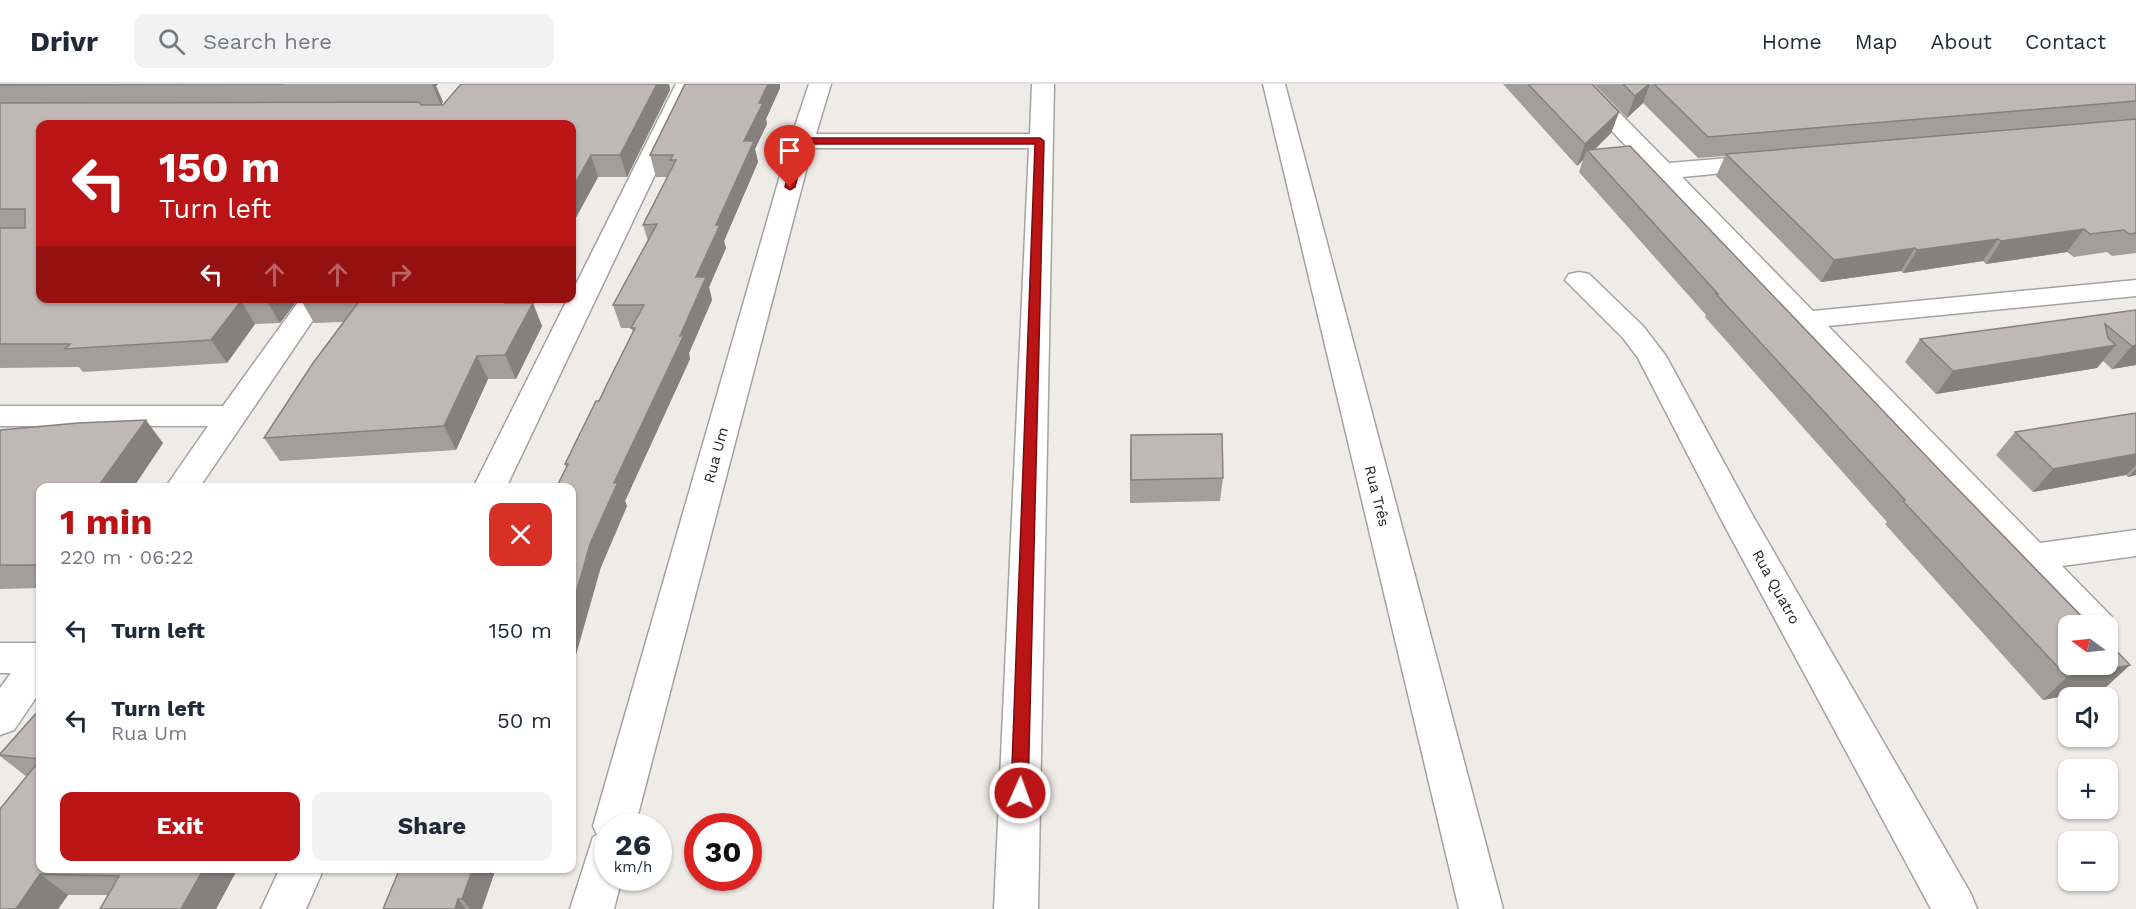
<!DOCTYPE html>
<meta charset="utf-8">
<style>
:root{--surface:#fff;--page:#f2f2f3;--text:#1f2937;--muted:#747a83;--line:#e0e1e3;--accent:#ba1416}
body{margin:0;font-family:"Work Sans",sans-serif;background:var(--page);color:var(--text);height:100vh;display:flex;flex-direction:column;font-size:22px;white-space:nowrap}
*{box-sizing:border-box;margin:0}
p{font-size:20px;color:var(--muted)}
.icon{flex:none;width:33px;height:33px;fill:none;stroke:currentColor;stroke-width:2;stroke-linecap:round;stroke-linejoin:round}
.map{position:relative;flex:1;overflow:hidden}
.sheet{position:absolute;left:36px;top:399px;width:540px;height:390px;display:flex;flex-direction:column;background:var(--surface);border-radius:12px;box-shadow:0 2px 4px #0004}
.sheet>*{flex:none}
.guide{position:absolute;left:36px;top:36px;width:540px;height:183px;border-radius:12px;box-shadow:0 2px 4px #0004;background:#ba1416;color:#fff;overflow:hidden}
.needle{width:39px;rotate:285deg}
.controls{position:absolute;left:2058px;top:531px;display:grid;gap:12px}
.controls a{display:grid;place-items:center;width:60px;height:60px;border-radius:12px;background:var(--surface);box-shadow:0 2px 4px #0004;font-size:30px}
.speed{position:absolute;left:594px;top:729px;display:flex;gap:12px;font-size:30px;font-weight:700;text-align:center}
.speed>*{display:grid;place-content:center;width:78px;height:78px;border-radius:50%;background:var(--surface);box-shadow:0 2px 4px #0004;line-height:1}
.speed small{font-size:15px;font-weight:400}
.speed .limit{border:9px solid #d22;background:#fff;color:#111}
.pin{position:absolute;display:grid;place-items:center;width:51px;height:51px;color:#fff;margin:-62px -26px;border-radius:50% 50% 50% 0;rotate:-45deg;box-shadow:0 0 6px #0007}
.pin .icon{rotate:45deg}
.me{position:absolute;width:66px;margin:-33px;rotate:2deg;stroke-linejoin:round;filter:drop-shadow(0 0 4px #0008)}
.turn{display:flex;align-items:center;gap:21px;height:126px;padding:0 24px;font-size:27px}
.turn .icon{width:78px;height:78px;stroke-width:2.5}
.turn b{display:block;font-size:42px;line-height:51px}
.lanes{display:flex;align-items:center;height:57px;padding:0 24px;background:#0003;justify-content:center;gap:30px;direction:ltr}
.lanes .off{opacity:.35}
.round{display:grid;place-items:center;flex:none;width:63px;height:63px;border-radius:12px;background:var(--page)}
.head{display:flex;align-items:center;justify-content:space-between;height:102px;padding:0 24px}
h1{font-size:36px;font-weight:700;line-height:45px;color:var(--accent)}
.cta{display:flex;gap:12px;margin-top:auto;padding:12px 24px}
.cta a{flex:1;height:69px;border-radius:12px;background:var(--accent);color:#fff;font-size:24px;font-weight:700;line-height:69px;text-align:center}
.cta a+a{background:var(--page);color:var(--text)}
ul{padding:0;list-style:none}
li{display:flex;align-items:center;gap:18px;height:90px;padding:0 24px}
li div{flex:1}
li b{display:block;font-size:22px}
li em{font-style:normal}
header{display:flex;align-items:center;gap:36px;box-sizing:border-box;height:84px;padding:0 30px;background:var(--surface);border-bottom:2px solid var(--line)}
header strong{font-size:28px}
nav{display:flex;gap:33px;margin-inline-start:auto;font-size:21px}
.search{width:420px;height:54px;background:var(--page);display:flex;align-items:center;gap:15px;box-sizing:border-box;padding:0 21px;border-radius:12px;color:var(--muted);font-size:22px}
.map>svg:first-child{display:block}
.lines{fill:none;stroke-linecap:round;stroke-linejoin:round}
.street-casing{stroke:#a3a3a3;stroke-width:3}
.street{fill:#fff;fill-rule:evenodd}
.wall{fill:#a49e9b}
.shaded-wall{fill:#86817e}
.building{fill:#bfb8b4;stroke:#86817e;stroke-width:1.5}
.route{fill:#ba1416;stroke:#790d0e;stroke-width:1.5}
.labels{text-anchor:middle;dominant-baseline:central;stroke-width:4.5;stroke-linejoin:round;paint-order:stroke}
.street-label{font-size:15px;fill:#1f1f1f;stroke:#fff}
</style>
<header>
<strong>Drivr</strong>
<div class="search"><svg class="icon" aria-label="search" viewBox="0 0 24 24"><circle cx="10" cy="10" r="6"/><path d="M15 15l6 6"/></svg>Search here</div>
<nav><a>Home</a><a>Map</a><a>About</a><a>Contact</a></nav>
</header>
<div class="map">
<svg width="2136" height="825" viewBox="0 0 2136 825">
<rect width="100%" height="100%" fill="#efece7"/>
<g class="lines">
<g class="street-casing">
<path id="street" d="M676 0H698L506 404H473L568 214H572V208Z
M809 0H831L816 50H1030L1032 0H1054L1038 825H994L1029 64H812L635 742H608V794H622L614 825H570L593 753 597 751 593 742 790 57Z
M1263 0H1285L1503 825H1459Z
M1568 0H1591L1669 79 1765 71 1773 73 1777 78 1773 83 1765 85 1682 93 1813 227 2136 196V212L1828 242 2040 459 2136 446V472L2062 482 2111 532 2116 542 2111 552 2108 553V542H2075Z
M1579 188 1589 190 1643 242 1666 272 1753 432 1971 810 1977 825H1931L1721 435 1638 274 1623 254 1565 196 1569 190Z
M301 214H328L199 404H165L208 342H0V322H223Z
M0 559H40V608L14 646 0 651V604L11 589H0Z
M280 784H324L306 825H261Z"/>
</g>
<use href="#street" class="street"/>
</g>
<path class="wall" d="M0 0H438L436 2 443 18 441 21H443L461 0H669L670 6 627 93H598L572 141V40H40L299 214 280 239 255 240 227 279 83 288 79 283 0 284Z
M685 0H780V4L766 35 767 40 755 65 758 78 724 157 726 164 709 203 712 216 689 269 690 275 625 417 627 422 601 483 565 380 599 317 633 248 631 244H621L613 221 648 157 643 141 668 93H656L650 71Z
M1503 0H1592L1619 28 1611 49 1594 66 1950 397 2130 581 2105 604 2043 616 1885 440 1887 438 1705 233 1706 231 1579 88 1583 76 1577 82Z
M1594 0H2136V169L2112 172 2107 168 2074 173 2067 168 1986 180 1983 177 1903 189 1901 187 1821 198 1716 92 1725 72 1698 74 1643 19 1627 34Z
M302 214H531L528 219 542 242 516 295H488L456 366 280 377 264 354 343 238 314 239 301 216Z
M2136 226V281L2112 285 2103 277 2097 284 1936 310 1905 278 1920 255Z
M2136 329V391L2128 393 2126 391 2033 408 1996 371 2015 348Z
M0 346 163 359 133 404H40V504L0 505Z
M1131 351 1223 394 1220 417 1130 419V374Z
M40 625V784H238L216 825 108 811H68L58 825H0L27 693 0 672V670Z
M496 784 482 825H383Z"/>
<path class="shaded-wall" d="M432 0H438L436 2 443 18 441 21Z
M657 0H669L670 6 627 93 620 71Z
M768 0H780V4L766 35 767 40 755 65 758 78 724 157 726 164 709 203 712 216 689 269 690 275 625 417 627 422 601 483 572 585V523L590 460 614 399 680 252 696 193 716 141 744 57 759 19Z
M1649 0H1650L1643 19 1627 34 1635 12Z
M1619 28 1611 49 1590 70 1587 66 1583 76 1577 82 1585 60Z
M591 71 598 93 572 141V105Z
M2084 145 2067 168 1986 180 2001 157Z
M1998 155 1983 177 1903 189 1917 166Z
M1915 164 1901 187 1821 198 1834 176Z
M268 214H299L280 239 266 216Z
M508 214H531L515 242 505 219Z
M241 217 255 240 227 279 211 256Z
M533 219 542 242 516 295 505 271Z
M2116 261 2097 284 1936 310 1953 287Z
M2136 261V281L2112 285 2132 262Z
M477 272 488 295 456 366 444 342Z
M146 336 163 359 133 404H97Z
M2136 370V381L2126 391 2033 408 2053 385Z
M2136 385V391L2128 393Z
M2130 581 2105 604 2043 616 2067 593Z
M204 784H238L216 825H181Z
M473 784H496L482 825H470L462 815Z
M40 790 68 811 58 825H16Z
M458 815 466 825H455Z"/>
<path class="building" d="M0 0H283L0 1Z
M461 0H657L620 71H591L572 105V40H40V214H268L266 216 241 217 211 256 65 265 70 260H0V144H25V125H0V19L419 18 421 21H443Z
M685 0H768L759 19H763L744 57H754L716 141H720L696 193H706L680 252 684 251 614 399 618 398 590 460 572 523V404H556L568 380H565L596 317H599L608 298 635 244H631L644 221H613L657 140 643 141 676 76H670L673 71H650Z
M1528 0H1592L1619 28 1585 60Z
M1623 0H1649L1635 12Z
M1654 0H2136V17L1708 53Z
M2136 35V149L2129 150 2124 146 2090 150 2084 145 2001 157 1998 155 1917 166 1915 164 1834 176 1726 70Z
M1630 62 1950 397 2091 542H2068V580H2108V558L2130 581 2067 593 1903 417 1905 416 1716 210H1718L1587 66Z
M302 214H508L505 219H533L505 271 477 272 444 342 264 354 313 279 361 215 301 216Z
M2136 226V261L2132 262 2105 240 2108 254 2116 261 1953 287 1920 255Z
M2136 329V370L2053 385 2015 348Z
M146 336 97 404H40V476L37 481H0V346L78 339Z
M1222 350 1223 394 1131 396V351Z
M40 625V675L0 671V670Z
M40 676V784H204L181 825H100L119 792 40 790 16 825H0V725Z
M400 784H473L462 815H458L455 825H383Z"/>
<path class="route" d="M1040 54 1044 57 1028 709 1026 714 1020 716 1014 714 1011 709 1035 60H806L795 103 790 106 785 103 797 57 802 54Z"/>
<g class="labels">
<g class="street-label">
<text transform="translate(716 371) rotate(-75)">Rua Um</text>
<text transform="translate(1377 412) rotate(76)">Rua Três</text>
<text transform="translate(1776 503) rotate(61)">Rua Quatro</text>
</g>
</g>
</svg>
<div class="controls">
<a><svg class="needle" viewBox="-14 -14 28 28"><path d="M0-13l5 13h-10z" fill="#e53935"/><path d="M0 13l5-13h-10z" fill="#747a83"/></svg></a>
<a><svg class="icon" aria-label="sound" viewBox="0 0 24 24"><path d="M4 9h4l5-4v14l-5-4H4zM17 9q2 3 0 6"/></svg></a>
<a>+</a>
<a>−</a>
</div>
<div class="speed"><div>26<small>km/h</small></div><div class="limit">30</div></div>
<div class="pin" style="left:790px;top:103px;background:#d93025"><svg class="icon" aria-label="arrive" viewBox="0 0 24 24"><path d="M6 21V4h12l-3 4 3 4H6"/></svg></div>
<svg class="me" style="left:1020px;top:709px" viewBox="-20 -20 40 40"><circle r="17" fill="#ba1416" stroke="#fff" stroke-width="3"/><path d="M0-11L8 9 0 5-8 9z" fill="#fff"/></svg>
<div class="guide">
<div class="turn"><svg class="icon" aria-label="left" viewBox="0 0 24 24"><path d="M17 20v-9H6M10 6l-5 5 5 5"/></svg><div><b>150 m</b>Turn left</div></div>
<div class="lanes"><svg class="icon" aria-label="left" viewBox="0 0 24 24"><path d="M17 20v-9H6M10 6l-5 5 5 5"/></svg><svg class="icon off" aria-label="ahead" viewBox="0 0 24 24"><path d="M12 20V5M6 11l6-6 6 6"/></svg><svg class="icon off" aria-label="ahead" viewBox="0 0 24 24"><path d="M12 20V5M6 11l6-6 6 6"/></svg><svg class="icon off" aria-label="right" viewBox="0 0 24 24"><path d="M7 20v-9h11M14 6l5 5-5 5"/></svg></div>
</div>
<section class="sheet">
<div class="head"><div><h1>1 min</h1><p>220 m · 06:22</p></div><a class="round" style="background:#d93025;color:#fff"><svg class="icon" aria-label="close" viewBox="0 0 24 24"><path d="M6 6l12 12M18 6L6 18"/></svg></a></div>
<ul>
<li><svg class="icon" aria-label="left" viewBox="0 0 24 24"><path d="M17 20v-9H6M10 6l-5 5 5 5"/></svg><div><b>Turn left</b></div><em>150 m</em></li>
<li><svg class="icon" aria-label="left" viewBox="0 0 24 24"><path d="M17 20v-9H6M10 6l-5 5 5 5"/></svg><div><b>Turn left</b><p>Rua Um</p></div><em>50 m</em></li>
</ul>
<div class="cta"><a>Exit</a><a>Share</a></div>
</section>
</div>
